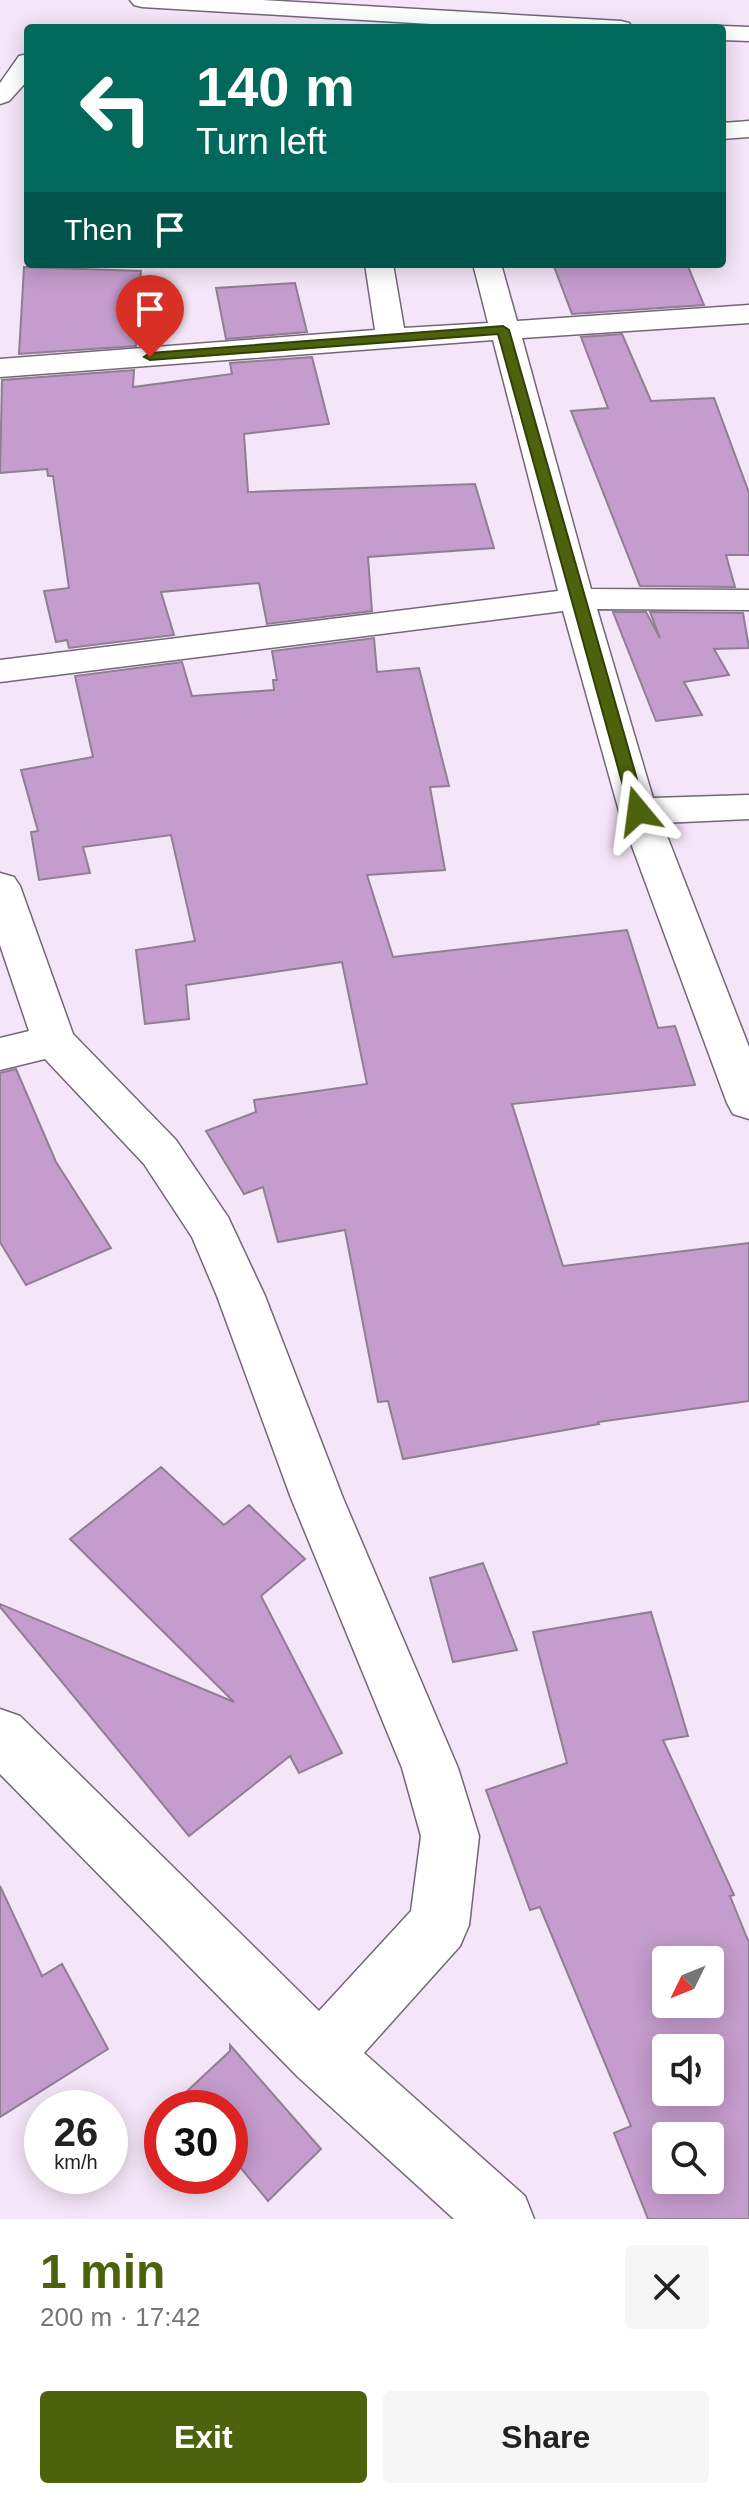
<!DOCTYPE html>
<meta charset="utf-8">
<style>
:root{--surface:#fff;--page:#f6f6f6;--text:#222;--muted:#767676;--accent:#4d620d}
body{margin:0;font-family:Helvetica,sans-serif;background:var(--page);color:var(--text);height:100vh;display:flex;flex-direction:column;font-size:30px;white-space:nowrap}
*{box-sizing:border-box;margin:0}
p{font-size:26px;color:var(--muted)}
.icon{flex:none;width:44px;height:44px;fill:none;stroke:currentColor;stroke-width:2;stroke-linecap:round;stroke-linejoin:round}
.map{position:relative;height:2219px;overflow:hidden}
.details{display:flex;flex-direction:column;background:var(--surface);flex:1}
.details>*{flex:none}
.top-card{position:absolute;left:24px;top:24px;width:702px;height:244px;border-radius:8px;box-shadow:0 4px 20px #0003;background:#00695c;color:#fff;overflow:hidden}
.needle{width:52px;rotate:227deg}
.fabs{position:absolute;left:652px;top:1946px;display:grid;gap:16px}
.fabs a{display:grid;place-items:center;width:72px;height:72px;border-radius:8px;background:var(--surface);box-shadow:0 4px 20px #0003;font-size:40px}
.speed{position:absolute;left:24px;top:2090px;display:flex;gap:16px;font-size:40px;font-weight:700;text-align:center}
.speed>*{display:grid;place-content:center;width:104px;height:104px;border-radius:50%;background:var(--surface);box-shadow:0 4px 20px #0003;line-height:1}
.speed small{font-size:20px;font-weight:400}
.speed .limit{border:12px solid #d22;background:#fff;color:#111}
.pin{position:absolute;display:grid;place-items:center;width:68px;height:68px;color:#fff;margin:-82px -34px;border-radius:50% 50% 50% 0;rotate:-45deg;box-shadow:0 0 8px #0007}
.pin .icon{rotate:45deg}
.me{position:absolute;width:88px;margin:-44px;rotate:344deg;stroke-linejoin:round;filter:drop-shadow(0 0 6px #0008)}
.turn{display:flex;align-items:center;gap:28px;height:168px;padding:0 40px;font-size:36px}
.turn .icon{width:104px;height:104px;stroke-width:2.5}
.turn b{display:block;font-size:56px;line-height:68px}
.then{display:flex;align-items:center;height:76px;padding:0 40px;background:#0003;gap:16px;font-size:30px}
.round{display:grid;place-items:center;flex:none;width:84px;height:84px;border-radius:8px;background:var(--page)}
.headline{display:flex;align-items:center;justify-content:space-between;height:136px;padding:0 40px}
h1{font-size:48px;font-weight:700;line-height:60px;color:var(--accent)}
.primary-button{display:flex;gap:16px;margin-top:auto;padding:16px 40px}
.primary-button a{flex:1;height:92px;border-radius:8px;background:var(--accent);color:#fff;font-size:32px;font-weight:700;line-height:92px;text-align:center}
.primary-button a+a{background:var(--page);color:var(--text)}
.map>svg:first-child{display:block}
.building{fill:#c49ccd;stroke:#8e7f91;stroke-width:2;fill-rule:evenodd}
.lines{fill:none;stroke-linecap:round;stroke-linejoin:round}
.minor-casing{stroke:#746677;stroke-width:3}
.minor{fill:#fff;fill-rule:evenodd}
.route{fill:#4d620d;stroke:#324008;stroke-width:2}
</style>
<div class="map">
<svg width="749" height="2219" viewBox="0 0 749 2219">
<rect width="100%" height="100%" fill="#f5e5f8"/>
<path class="building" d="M553 264H687L704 305 572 314Z
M24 267 141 271 136 346 19 354Z
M295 283 307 332 226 339 216 288Z
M622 334 651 401 714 398 749 493V555H726L735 587 640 586 571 411 608 408 581 337Z
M312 357 329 424 244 434 248 492 475 484 494 548 368 557 372 611 267 624 259 583 161 592 174 635 69 648 67 640 56 642 44 591 69 588 53 476H48L47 469 0 473 2 380 134 370 133 387 232 374 230 363Z
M613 612H646L660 638 650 612 743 613 749 648 714 649 729 675 684 682 702 715 656 721Z
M374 638 377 672 419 668 449 786 430 787 445 870 367 875 393 957 627 930 658 1028 675 1026 695 1085 512 1104 563 1266 749 1243V1401L598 1422 599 1424 403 1459 388 1401 378 1402 345 1230 278 1242 263 1187 244 1194 206 1131 256 1112 254 1100 367 1084 342 962 186 985 189 1019 145 1024 136 950 195 941 171 835 83 847 90 873 39 880 31 832 38 831 21 770 93 757 75 676 182 662 192 696 274 690 273 680H277L272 651Z
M16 1069 56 1162 111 1248 26 1285 0 1242V1073Z
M161 1467 224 1525 249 1505 305 1559 261 1596 342 1753 299 1773 290 1756 189 1836 0 1607V1604L234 1702 70 1539Z
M483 1563 517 1650 453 1662 430 1578Z
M651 1612 688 1736 663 1740 734 1895 730 1896 749 1943V2219H648L614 2133 631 2126 540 1907 530 1910 486 1790 567 1763 533 1632ZM666 1960H710V2004H666ZM666 2048H710V2092H666ZM666 2136H710V2180H666Z
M0 1886 42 1976 62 1964 108 2049 0 2117Z
M230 2045 321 2149 268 2201 230 2155V2108H169L230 2051Z"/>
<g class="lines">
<g class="minor-casing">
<path id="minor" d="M130 0H262L621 21 629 23 633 28H499L142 7 134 5Z
M722 26 749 27V41L722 40V28H713Z
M28 54V80L9 101 0 104V83L19 56Z
M749 121V137L722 139V123Z
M365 264H393L404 328 488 323 473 264H501L517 321 749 305V323L522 338 591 589 749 590V610L597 609 653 798 749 795V819L662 823 749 1047V1119L733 1114 727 1103 619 811 563 611 0 682V660L558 591 493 340 0 377V359L375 330Z
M0 873 14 877 20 886 73 1034 176 1140 228 1217 265 1296 343 1498 458 1768 479 1836 469 1925 460 1946 364 2053 525 2196 534 2219H454L298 2077 0 1774V1709L20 1716 319 2011 411 1911 421 1836 402 1768 291 1498 217 1296 192 1237 144 1164 45 1059 0 1070V1038L29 1031 0 945Z"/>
</g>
<use href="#minor" class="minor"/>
</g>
<path class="route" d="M503 326 509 330 646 811 644 814 638 816 630 811 498 334 150 360 144 357 150 353Z"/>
</svg>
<div class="fabs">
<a><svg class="needle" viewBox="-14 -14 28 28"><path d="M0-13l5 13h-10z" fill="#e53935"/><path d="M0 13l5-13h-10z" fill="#767676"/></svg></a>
<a><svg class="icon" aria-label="sound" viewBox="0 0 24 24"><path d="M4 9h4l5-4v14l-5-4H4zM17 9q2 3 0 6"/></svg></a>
<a><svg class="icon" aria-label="search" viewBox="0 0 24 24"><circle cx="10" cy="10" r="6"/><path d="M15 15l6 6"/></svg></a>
</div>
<div class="speed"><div>26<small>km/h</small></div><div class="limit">30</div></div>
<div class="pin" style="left:150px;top:357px;background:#d93025"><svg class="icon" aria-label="arrive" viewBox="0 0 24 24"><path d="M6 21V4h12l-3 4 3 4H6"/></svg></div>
<svg class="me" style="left:638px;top:811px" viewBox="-20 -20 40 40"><path d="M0-17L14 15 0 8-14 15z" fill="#4d620d" stroke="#fff" stroke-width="4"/></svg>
<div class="top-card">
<div class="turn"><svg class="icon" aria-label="left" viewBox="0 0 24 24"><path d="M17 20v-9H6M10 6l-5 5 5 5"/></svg><div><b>140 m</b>Turn left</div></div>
<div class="then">Then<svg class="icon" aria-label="arrive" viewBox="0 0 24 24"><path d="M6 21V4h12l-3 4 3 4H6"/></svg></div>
</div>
</div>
<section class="details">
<div class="headline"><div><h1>1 min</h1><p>200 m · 17:42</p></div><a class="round"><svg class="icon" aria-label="close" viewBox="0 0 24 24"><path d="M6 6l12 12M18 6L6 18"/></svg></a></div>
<div class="primary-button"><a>Exit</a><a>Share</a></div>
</section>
